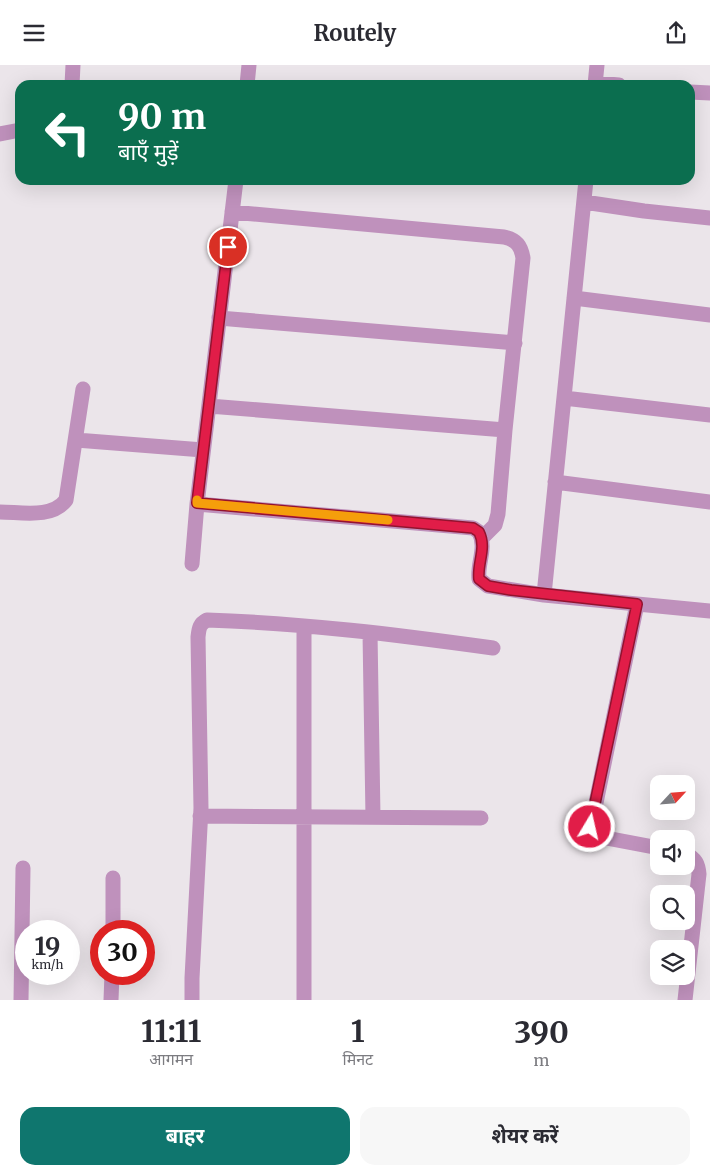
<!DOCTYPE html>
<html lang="hi">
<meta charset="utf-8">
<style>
:root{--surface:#fff;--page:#f7f7f7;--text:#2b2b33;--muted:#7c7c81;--accent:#0f766e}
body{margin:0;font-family:Merriweather,"Noto Sans Devanagari",serif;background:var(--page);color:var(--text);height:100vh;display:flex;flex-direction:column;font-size:19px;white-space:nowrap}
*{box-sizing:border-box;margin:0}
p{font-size:16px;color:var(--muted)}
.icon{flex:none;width:28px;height:28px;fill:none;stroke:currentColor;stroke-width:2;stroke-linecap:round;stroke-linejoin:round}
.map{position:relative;height:935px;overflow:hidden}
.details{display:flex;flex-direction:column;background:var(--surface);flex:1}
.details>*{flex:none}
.guide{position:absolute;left:15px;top:15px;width:680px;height:105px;border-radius:15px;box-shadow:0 5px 20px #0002;background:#0b6e4f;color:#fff;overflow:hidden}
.needle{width:32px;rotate:64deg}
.controls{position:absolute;left:650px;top:710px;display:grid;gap:10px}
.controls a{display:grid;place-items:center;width:45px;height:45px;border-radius:10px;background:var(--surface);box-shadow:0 5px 20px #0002;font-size:25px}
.speed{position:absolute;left:15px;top:855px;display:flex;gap:10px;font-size:25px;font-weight:700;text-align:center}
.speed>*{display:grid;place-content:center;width:65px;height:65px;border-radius:50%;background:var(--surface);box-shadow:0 5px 20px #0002;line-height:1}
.speed small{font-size:12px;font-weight:400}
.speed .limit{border:8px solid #d22;background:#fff;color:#111}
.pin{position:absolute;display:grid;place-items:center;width:42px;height:42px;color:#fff;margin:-21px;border:2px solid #fff;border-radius:50%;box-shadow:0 1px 5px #0007}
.me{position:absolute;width:55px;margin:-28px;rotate:9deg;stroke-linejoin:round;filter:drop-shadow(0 0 4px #0008)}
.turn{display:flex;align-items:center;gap:18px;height:105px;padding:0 20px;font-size:22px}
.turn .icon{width:65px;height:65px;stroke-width:2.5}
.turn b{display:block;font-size:35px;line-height:42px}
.eta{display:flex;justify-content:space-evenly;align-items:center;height:85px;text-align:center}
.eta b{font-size:30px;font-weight:700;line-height:35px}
.cta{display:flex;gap:10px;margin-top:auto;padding:10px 20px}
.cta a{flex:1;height:58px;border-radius:15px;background:var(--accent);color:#fff;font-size:20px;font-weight:700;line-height:58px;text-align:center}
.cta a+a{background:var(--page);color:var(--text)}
header{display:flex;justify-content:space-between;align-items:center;height:65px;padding:0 20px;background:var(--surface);font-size:22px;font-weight:700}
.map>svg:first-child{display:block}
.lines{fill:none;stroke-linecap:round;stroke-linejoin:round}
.minor{stroke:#bf91bc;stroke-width:15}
.route-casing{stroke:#92132f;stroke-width:12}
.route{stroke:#e11d48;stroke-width:9}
.slow{stroke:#f59e0b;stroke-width:9}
</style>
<header><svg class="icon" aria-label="menu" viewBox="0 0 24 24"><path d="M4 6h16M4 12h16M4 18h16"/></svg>Routely<svg class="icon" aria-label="share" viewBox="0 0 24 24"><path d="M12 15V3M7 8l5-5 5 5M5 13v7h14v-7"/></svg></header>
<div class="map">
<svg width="710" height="935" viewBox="0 0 710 935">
<rect width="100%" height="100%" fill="#ebe5ea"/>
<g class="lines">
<path class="minor" d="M596 18 619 20
M72 20 73 0
M247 20 249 0
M595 20 597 0
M690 27 710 28
M0 69 20 65
M584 137 644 146 710 153
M232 147 504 172C517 175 521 181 523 193L505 365 498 449 495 460 482 473
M574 233 710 250
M219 253 515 278
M564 333 710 350
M209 341 505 365
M76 375 203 385
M555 417 710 437
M197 439 473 463 479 467C487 483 477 498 479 514L488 521 544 530 710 546
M0 447C21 447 52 454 66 435L83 324
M192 499 197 439 236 115
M544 530 586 115
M637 539 591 762V767L601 772 659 783
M370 568 373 752
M200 751 481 753
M113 866V813
M21 935 23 803
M111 935 112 909
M192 935V913L201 743 198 572C199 564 199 559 207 555 303 558 399 570 493 583
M304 935V561
M685 935 699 809C698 799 696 794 686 789"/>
</g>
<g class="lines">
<g class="route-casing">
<path id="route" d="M228 182 197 438 473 463 479 467C487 483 477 498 479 514L488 521 511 525 637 539 590 762"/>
</g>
<use href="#route" class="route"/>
<path class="slow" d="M197 435V438L388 455"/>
</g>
</svg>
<div class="controls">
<a><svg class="needle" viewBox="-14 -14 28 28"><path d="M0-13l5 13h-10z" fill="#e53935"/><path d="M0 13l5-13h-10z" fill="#7c7c81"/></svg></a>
<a><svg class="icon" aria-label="sound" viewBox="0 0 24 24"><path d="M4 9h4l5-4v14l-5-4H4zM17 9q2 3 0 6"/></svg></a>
<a><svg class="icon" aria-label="search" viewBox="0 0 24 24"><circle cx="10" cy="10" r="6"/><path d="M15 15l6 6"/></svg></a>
<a><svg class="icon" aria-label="layers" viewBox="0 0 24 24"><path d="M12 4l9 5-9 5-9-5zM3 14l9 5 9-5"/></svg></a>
</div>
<div class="speed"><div>19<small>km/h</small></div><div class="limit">30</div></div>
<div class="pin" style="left:228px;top:182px;background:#d93025"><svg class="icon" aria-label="arrive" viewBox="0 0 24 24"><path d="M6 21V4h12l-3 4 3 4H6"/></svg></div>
<svg class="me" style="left:590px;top:762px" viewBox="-20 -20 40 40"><circle r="17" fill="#e11d48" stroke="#fff" stroke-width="3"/><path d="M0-11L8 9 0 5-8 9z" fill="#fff"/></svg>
<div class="guide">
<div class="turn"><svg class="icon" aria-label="left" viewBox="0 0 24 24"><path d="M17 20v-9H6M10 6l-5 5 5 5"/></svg><div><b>90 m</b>बाएँ मुड़ें</div></div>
</div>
</div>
<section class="details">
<div class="eta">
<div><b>11:11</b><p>आगमन</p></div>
<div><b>1</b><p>मिनट</p></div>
<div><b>390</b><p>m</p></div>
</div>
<div class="cta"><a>बाहर</a><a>शेयर करें</a></div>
</section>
